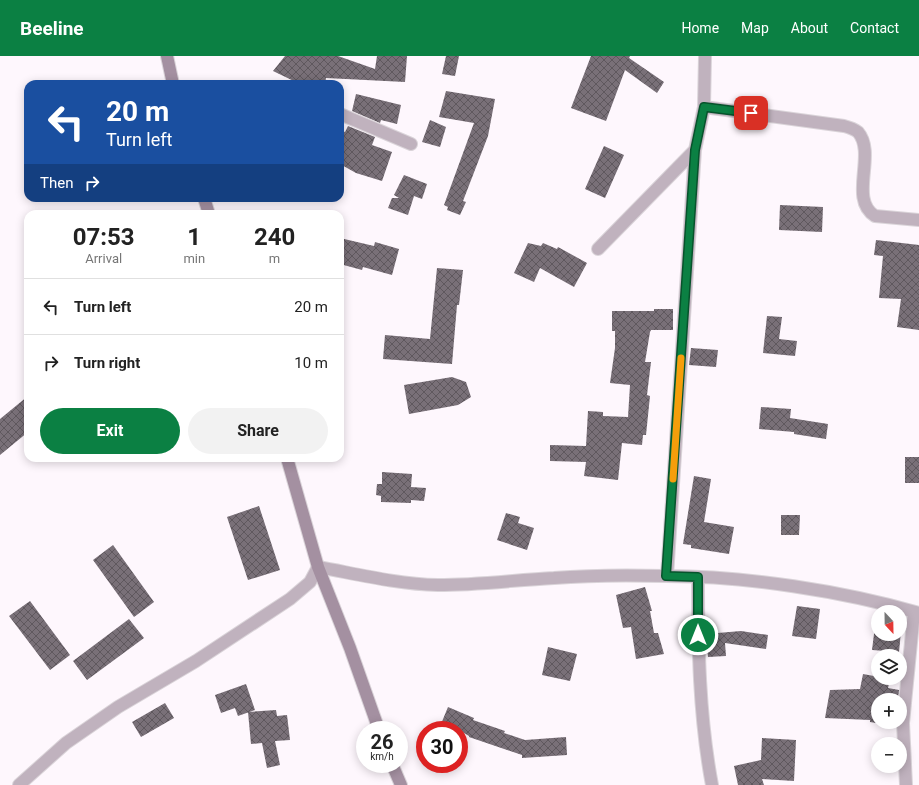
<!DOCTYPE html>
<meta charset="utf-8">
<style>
:root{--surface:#fff;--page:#f2f2f2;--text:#222;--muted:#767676;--line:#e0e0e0;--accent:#0b8043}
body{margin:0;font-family:Roboto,sans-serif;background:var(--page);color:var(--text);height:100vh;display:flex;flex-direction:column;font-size:15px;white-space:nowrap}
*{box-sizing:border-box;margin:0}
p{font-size:13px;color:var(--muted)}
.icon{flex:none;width:22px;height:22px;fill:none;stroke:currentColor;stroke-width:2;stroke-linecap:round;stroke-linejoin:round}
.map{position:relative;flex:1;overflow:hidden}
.panel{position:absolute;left:24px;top:154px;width:320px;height:252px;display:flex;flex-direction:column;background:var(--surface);border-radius:12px;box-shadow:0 2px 10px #0003}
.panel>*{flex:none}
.banner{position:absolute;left:24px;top:24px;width:320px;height:122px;border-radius:12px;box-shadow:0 2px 10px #0003;background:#1a4fa0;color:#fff;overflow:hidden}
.needle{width:26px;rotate:158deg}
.tools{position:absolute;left:871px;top:549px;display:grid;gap:8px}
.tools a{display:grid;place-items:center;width:36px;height:36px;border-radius:50%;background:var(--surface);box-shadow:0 2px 10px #0003;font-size:20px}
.speed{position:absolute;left:356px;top:665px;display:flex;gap:8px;font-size:20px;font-weight:700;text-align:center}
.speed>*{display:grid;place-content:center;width:52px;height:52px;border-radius:50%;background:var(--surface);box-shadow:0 2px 10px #0003;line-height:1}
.speed small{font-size:10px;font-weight:400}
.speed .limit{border:6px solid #d22;background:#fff;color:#111}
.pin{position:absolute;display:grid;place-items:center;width:34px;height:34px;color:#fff;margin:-17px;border-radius:8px;box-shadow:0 2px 6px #0006}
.me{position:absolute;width:44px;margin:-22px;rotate:0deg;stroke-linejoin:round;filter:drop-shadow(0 0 3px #0008)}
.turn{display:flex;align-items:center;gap:14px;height:84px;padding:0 16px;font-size:18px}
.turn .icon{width:52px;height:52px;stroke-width:2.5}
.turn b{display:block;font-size:28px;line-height:34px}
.then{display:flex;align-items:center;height:38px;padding:0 16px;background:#0003;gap:8px;font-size:15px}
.eta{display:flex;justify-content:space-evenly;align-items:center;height:68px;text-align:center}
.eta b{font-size:24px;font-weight:700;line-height:28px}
.cta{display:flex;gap:8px;margin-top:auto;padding:8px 16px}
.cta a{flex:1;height:46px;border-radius:24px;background:var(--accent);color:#fff;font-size:16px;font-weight:700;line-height:46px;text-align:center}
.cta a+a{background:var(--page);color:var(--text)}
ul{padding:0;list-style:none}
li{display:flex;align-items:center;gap:12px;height:56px;padding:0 16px;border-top:1px solid var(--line)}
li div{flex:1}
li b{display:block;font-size:15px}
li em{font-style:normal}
header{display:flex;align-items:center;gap:24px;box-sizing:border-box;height:56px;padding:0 20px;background:var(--accent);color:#fff}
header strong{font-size:19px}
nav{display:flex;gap:22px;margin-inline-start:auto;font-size:14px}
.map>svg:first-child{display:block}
.building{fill:url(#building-cross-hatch)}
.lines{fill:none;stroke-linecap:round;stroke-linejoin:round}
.street-casing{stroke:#dad4d9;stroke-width:14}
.secondary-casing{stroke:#dad4d9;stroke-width:14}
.street{stroke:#c0b2be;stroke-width:12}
.secondary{stroke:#a490a1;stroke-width:12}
.route-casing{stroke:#07532c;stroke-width:10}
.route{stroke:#0b8043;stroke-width:7}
.slow{stroke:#f59e0b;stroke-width:7}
</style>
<header>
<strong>Beeline</strong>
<nav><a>Home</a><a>Map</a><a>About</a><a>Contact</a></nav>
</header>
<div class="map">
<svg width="919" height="729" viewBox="0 0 919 729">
<defs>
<pattern id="building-cross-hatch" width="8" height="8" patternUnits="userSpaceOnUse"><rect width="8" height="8" fill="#797078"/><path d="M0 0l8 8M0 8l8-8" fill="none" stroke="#5f585e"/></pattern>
</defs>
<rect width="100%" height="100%" fill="#fef7fd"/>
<path class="building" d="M285 0H338L375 13 377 0H407L405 26 326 22 325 28H300L273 15Z
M446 0H459L455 20 442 18Z
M591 0H630L629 2 664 26 657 37 625 14 606 65 571 52Z
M446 35 495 43 488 80 463 145 466 146 460 159 447 154 448 151 444 149 474 67 439 61Z
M356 38 401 49 397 68 381 64 380 67 352 55Z
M430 64 446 71 440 91 422 86Z
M348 70 375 81 372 89 392 96 382 125 356 117 340 108V74L345 76Z
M604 90 624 99 605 142 585 133Z
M404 119 427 128 422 143 414 140 408 159 388 152 392 142H399L394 139Z
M780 149 823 151 822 176 779 174Z
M340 182 374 190 375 186 399 193 392 219 363 211 362 214 340 208Z
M876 184 919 189V274L897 271 901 243 879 242 883 200 874 199Z
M528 187 541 190 543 187 557 193 558 191 587 207 574 231 540 212 534 226 514 217Z
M437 212 463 214 459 249H457L452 308 383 303 385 279 430 283Z
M654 253H673V274H651L650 276 645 306H651L647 339 650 340 646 379H643L642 389 622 387 618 424 584 420 586 406 550 405V389L586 390 588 355 603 356V360L628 361 630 329 610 327 615 292V275H612V255H654Z
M767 260 782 261 779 283 797 285 795 300 763 297Z
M691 292 718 294 716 311 689 309Z
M452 321 466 326 471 341 458 349 409 358 404 329Z
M28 340V376L0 399V363Z
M761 351 791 353 790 362 828 368 826 383 794 378V376L759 373Z
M905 401H919V427H905Z
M382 416 412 418 411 431 426 432 424 445 411 444V447L381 446V440L376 439 377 428H382Z
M694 420 711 423 704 466 734 471 729 498 691 492V489L683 488Z
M259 450 280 514 248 524 227 461Z
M506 457 520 461 518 467 534 472 527 494 497 484Z
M781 459H800L799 479H781Z
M113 489 154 546 134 561 93 504Z
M645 531 652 555H650L654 577H658L664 598 636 603 631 571 623 572 616 539Z
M30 545 70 599 50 614 9 560Z
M797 550 820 553 816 583 792 580Z
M876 562 878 563V578H900V565H902L899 596 872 594Z
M129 563 144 582 87 624 73 605Z
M741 575 768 579 766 593 725 587 726 600 708 601 706 578Z
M548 591 577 598 570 625 542 619Z
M863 618 890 623 888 632 899 634 898 644H878V666H895L894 670 870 666V664L825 662 830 634 860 633Z
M246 628 255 654 238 660 235 652 221 657 215 639Z
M165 647 174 662 141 681 132 666Z
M448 651 474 662 473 664 505 675 504 677 525 684 566 681 567 699 522 702V699L469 681V680L459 674 441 668Z
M276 654 277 660 287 659 290 684 275 685 280 709 267 712 262 687 251 688 248 656Z
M762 682 796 684 794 725 762 723 764 729H738L734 710 761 704Z"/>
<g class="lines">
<g class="street-casing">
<path id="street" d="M704 51 844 70C848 71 854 73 858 76 877 98 848 143 875 160L919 164
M340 58 411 88
M598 193 695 94
M667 520 695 94 704 51 705 0
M698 521C698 591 699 660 712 729
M19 729 66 687 118 651 196 605 290 543 310 526 318 511C357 518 397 528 438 529 477 529 515 524 554 522 591 519 629 519 666 520 746 520 842 535 919 557
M906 729 903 667 914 556"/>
</g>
<g class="secondary-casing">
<path id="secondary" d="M167 0 173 28
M204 142 209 158
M287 402 318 511 350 592 379 674
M392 708 401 729"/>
</g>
<use href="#street" class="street"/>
<use href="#secondary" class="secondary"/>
</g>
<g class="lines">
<g class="route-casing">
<path id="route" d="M698 579V521L666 520 695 94 704 51 751 57"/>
</g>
<use href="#route" class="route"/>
<path class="slow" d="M673 423 681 302"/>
</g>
</svg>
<div class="tools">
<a><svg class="needle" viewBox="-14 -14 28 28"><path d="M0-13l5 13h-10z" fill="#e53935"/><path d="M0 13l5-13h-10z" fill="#767676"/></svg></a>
<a><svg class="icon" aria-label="layers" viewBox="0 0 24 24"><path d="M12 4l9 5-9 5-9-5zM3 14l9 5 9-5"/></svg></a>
<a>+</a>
<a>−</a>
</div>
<div class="speed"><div>26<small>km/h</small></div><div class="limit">30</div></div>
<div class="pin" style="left:751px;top:57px;background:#d93025"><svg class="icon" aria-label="arrive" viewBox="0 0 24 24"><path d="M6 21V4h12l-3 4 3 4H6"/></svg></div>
<svg class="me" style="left:698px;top:579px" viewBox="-20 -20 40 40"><circle r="17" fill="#0b8043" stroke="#fff" stroke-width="3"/><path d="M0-11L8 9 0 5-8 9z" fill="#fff"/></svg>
<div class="banner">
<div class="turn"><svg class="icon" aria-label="left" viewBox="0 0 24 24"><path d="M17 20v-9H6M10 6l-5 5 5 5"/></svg><div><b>20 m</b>Turn left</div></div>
<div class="then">Then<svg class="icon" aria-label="right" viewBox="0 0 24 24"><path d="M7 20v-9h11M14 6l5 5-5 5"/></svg></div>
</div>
<section class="panel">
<div class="eta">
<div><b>07:53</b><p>Arrival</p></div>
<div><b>1</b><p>min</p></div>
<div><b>240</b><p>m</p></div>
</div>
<ul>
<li><svg class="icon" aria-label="left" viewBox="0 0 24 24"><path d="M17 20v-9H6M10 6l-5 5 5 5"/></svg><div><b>Turn left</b></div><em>20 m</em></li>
<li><svg class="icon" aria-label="right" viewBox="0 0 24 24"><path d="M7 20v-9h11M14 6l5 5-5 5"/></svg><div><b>Turn right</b></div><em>10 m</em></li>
</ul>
<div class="cta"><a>Exit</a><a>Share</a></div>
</section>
</div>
